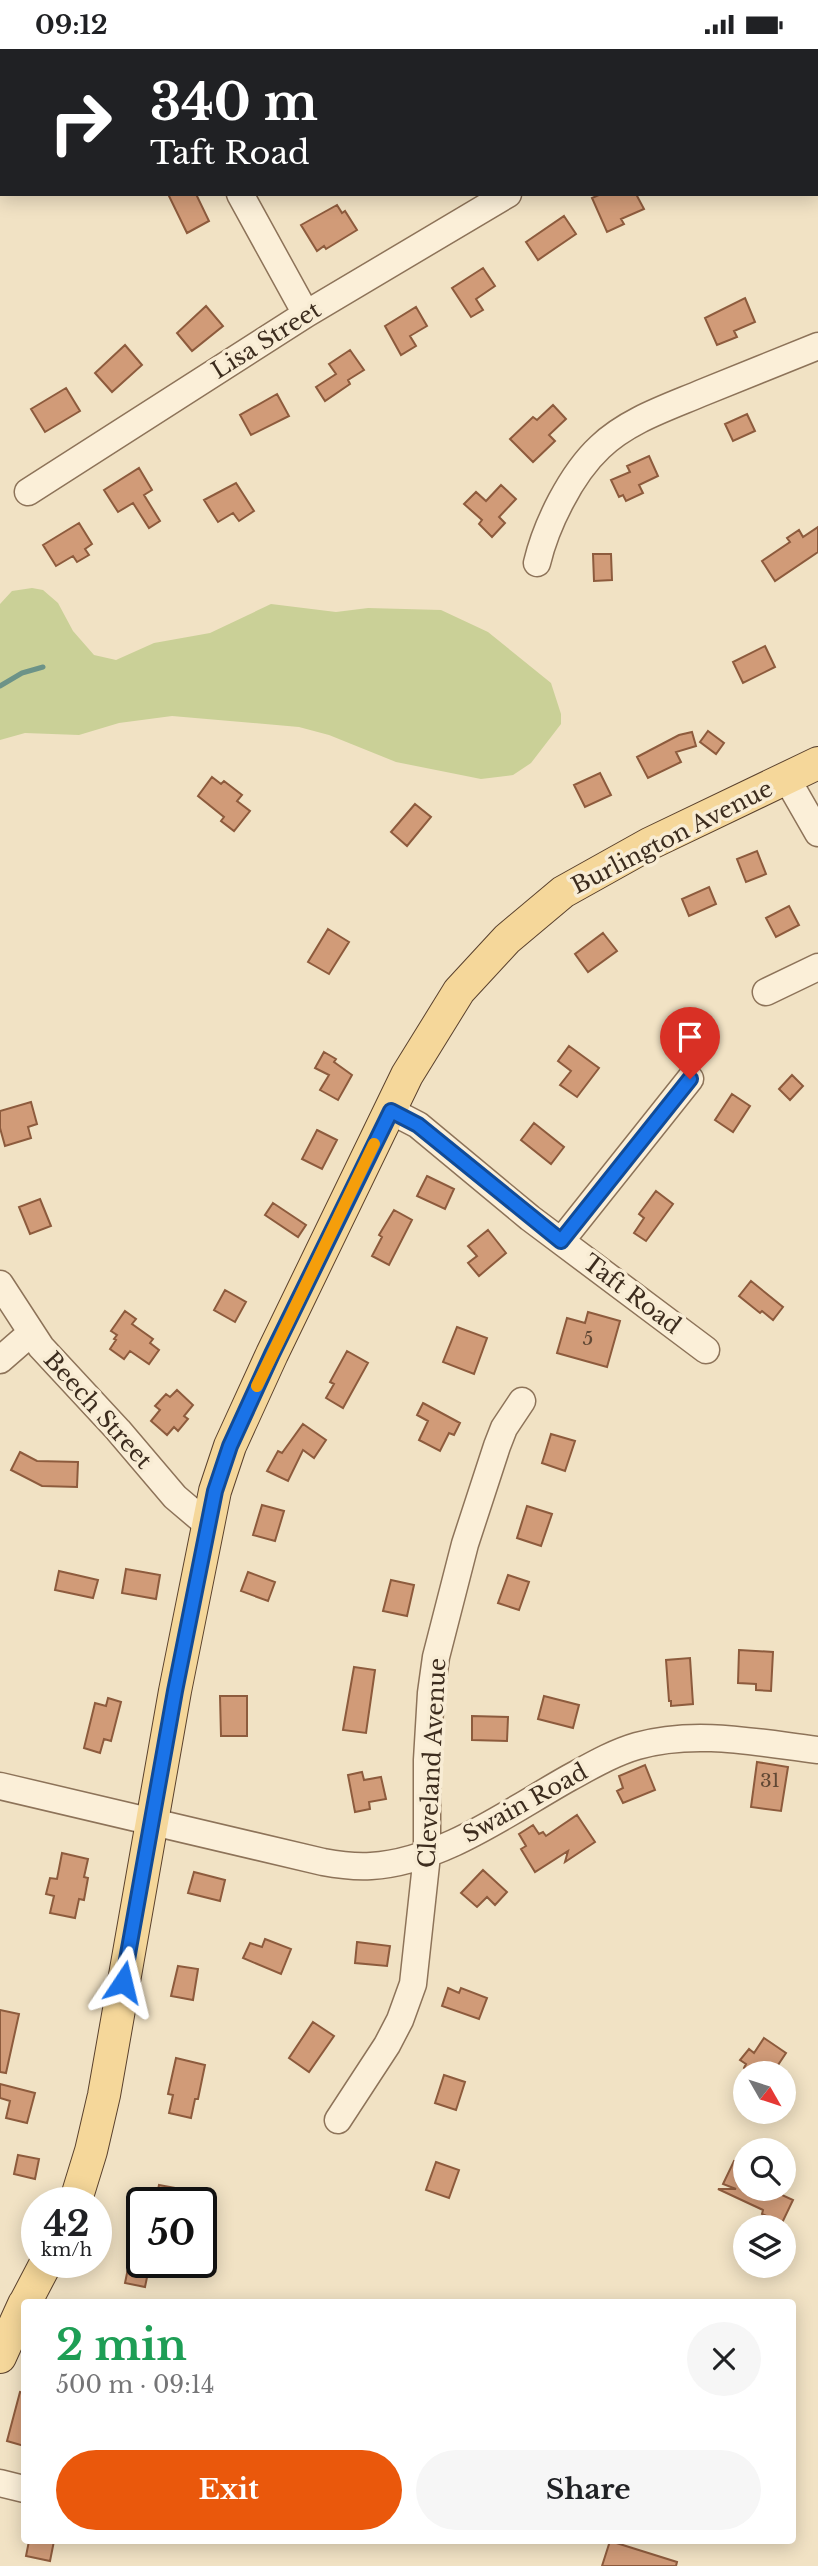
<!DOCTYPE html>
<meta charset="utf-8">
<style>
:root{--surface:#fff;--page:#f6f6f6;--text:#202124;--muted:#757577;--accent:#ea580c}
body{margin:0;font-family:"Libre Baskerville",serif;background:var(--page);color:var(--text);height:100vh;display:flex;flex-direction:column;font-size:26px;white-space:nowrap}
*{box-sizing:border-box;margin:0}
p{font-size:23px;color:var(--muted)}
.icon{flex:none;width:38px;height:38px;fill:none;stroke:currentColor;stroke-width:2;stroke-linecap:round;stroke-linejoin:round}
.map{position:relative;flex:1;overflow:hidden}
.details{position:absolute;left:21px;top:2250px;width:775px;height:245px;display:flex;flex-direction:column;background:var(--surface);border-radius:7px;box-shadow:0 4px 18px #0003}
.details>*{flex:none}
.banner{position:absolute;left:0px;top:0px;width:819px;height:147px;box-shadow:0 4px 18px #0003;background:#202124;color:#fff;overflow:hidden}
.needle{width:46px;rotate:129deg}
.controls{position:absolute;left:733px;top:2012px;display:grid;gap:14px}
.controls a{display:grid;place-items:center;width:63px;height:63px;border-radius:50%;background:var(--surface);box-shadow:0 4px 18px #0003;font-size:35px}
.speed{position:absolute;left:21px;top:2138px;display:flex;gap:14px;font-size:35px;font-weight:700;text-align:center}
.speed>*{display:grid;place-content:center;width:91px;height:91px;border-radius:50%;background:var(--surface);box-shadow:0 4px 18px #0003;line-height:1}
.speed small{font-size:18px;font-weight:400}
.speed .limit{border:4px solid #111;border-radius:10px;background:#fff;color:#111}
.pin{position:absolute;display:grid;place-items:center;width:60px;height:60px;color:#fff;margin:-72px -30px;border-radius:50% 50% 50% 0;rotate:-45deg;box-shadow:0 0 7px #0007}
.pin .icon{rotate:45deg}
.me{position:absolute;width:77px;margin:-38px;rotate:10deg;stroke-linejoin:round;filter:drop-shadow(0 0 5px #0008)}
.turn{display:flex;align-items:center;gap:24px;height:147px;padding:0 35px;font-size:32px}
.turn .icon{width:91px;height:91px;stroke-width:2.5}
.turn b{display:block;font-size:49px;line-height:60px}
.round{display:grid;place-items:center;flex:none;width:74px;height:74px;border-radius:37px;background:var(--page)}
.summary{display:flex;align-items:center;justify-content:space-between;height:119px;padding:0 35px}
h1{font-size:42px;font-weight:700;line-height:52px;color:#1e9e55}
.button{display:flex;gap:14px;margin-top:auto;padding:14px 35px}
.button a{flex:1;height:80px;border-radius:42px;background:var(--accent);color:#fff;font-size:28px;font-weight:700;line-height:80px;text-align:center}
.button a+a{background:var(--page);color:var(--text)}
.status{display:flex;justify-content:space-between;align-items:center;height:49px;padding:0 35px;background:var(--surface);direction:ltr}
.status svg{height:19px;fill:currentColor}
.map>svg:first-child{display:block}
.green{fill:#cad097}
.lines{fill:none;stroke-linecap:round;stroke-linejoin:round}
.stream{stroke:#6c9388;stroke-width:5}
.building{fill:#d19b78;stroke:#8d5b3d;stroke-width:2}
.minor-casing{stroke:#8d7359;stroke-width:29}
.major-casing{stroke:#5a412d;stroke-width:34}
.minor{stroke:#fbefd8;stroke-width:26}
.major{stroke:#f5d79a;stroke-width:32}
.route-casing{stroke:#114b97;stroke-width:18}
.route{stroke:#1a73e8;stroke-width:12}
.slow{stroke:#f59e0b;stroke-width:12}
.labels{text-anchor:middle;dominant-baseline:central;stroke-width:7;stroke-linejoin:round;paint-order:stroke}
.number-label{font-size:19px;fill:#614834}
.street-label{font-size:23px;fill:#3c2c1e;stroke:#f8ecd4}
</style>
<div class="status"><b>09:12</b><svg viewBox="0 0 49 12"><path d="M0 12V9h3v3zM5 12V6h3v6zM10 12V3h3v9zM15 12V0h3v12zM26 1h20v11H26zM47 4h2v5h-2z"/></svg></div>
<div class="map">
<svg width="818" height="2517" viewBox="0 0 818 2517">
<rect width="100%" height="100%" fill="#f1e2c4"/>
<path class="green" d="M32 539 43 541 58 554 73 582 94 606 116 611 154 594 210 584 271 555 336 563 368 559 441 561 488 583 551 634 561 665V675L531 714 513 726 481 730 396 713 329 686 299 678 172 667 119 674 79 686 25 684 0 691V555L12 542Z"/>
<g class="lines">
<path class="stream" d="M0 637 22 624 43 618"/>
</g>
<path class="building" d="M168 145H196L209 172 187 184Z
M601 145H636L644 160 621 170 624 175 607 183 592 149Z
M337 156 342 164 345 162 357 181 326 200 324 197 317 202 301 176Z
M564 167 576 185 538 211 526 193Z
M483 219 495 237 476 250 483 261 471 268 452 239Z
M745 249 755 273 734 282 737 288 717 296 705 269Z
M206 257 223 277 192 302 177 284Z
M416 258 427 277 410 287 416 297 401 306 385 277Z
M125 296 142 316 112 343 95 324Z
M350 301 364 321 348 331 350 335 325 352 316 338 336 325 329 315Z
M66 339 80 362 45 383 31 360Z
M277 345 289 367 251 386 240 366Z
M553 356 566 370 549 386 555 392 533 413 510 390 533 368 537 371Z
M747 365 755 382 733 392 725 375Z
M649 407 658 427 639 436 643 444 626 452 623 446 619 448 611 431 630 423 627 417Z
M139 419 152 441 144 446 160 472 149 479 133 454 118 463 104 441Z
M236 434 254 462 239 472 233 464 218 473 204 451Z
M501 436 516 450 499 468 505 474 492 488 479 475 482 471 464 455 476 443 486 452Z
M79 474 92 495 85 500 89 506 77 513 73 507 56 517 43 496Z
M818 478V503L775 532 762 512 790 493 787 489 799 481 803 488Z
M593 505H611L612 531 594 532Z
M765 597 775 618 743 634 733 613Z
M708 682 724 694 716 705 700 693Z
M692 683 696 697 676 703 681 713 648 729 637 708 679 686Z
M600 724 611 746 585 758 574 736Z
M212 728 221 735 224 732 242 746 237 752 250 762 234 782 221 772 224 768 198 747Z
M415 755 431 768 407 797 391 783Z
M757 802 766 825 746 833 737 810Z
M709 838 716 855 689 867 682 850Z
M789 857 799 876 776 888 766 869Z
M328 880 349 893 329 925 308 913Z
M603 884 617 902 588 923 575 905Z
M569 997 599 1019 577 1048 560 1036 571 1022 558 1012Z
M324 1003 336 1010 334 1013 352 1026 338 1051 320 1041 329 1026 315 1019Z
M792 1026 803 1037 790 1051 779 1040Z
M732 1045 750 1057 733 1083 715 1071Z
M31 1053 37 1075 28 1078 31 1089 5 1097 0 1079V1062Z
M534 1074 564 1098 551 1115 521 1091Z
M317 1081 337 1091 322 1120 302 1110Z
M427 1127 454 1140 445 1160 417 1147Z
M656 1142 673 1155 646 1192 634 1184 644 1169 639 1165Z
M40 1150 51 1177 30 1185 19 1158Z
M273 1154 306 1176 298 1188 265 1166Z
M394 1161 412 1171 389 1216 372 1207 382 1188 379 1186Z
M488 1181 506 1204 479 1227 468 1214 477 1207 468 1197Z
M751 1232 783 1258 773 1271 762 1262 760 1264 739 1247Z
M225 1241 246 1253 235 1273 214 1261Z
M125 1262 136 1270 132 1275 153 1290 150 1294 159 1301 149 1315 130 1302 124 1310 110 1300 116 1291 114 1290 117 1286 111 1282Z
M588 1263 620 1272 607 1318 557 1304 567 1269 585 1274Z
M457 1278 487 1289 474 1325 443 1313Z
M347 1302 368 1314 343 1359 326 1349 334 1335 330 1333Z
M177 1341 193 1356 184 1367 188 1370 178 1382 174 1378 167 1386 151 1372 160 1361 155 1357 166 1345 170 1348Z
M423 1354 460 1374 454 1386 449 1384 440 1402 419 1391 428 1372 417 1366Z
M303 1375 326 1391 314 1409 303 1401 288 1432 267 1422 278 1402 282 1404Z
M551 1385 575 1392 565 1422 542 1414Z
M20 1403 37 1412 78 1413 77 1438 42 1437 11 1421Z
M262 1456 284 1462 275 1492 253 1486Z
M527 1457 552 1465 541 1497 517 1489Z
M126 1520 160 1526 156 1550 122 1544Z
M59 1522 98 1531 93 1549 55 1541Z
M248 1523 275 1533 268 1552 241 1542Z
M508 1526 529 1533 519 1561 498 1554Z
M391 1531 414 1536 407 1567 383 1562Z
M739 1601 773 1603 771 1642 756 1641V1635L738 1634Z
M690 1609 693 1655 671 1657V1652H669L666 1611Z
M354 1618 375 1621 366 1684 343 1681Z
M220 1647H247V1687H221Z
M544 1647 579 1656 573 1679 538 1670Z
M108 1649 121 1653 111 1692 104 1690 100 1704 84 1699 95 1654 106 1657Z
M472 1667 508 1668 507 1692 472 1691Z
M757 1713 788 1718 781 1762 751 1758Z
M645 1716 655 1741 623 1754 617 1742 623 1739 619 1727Z
M362 1723 364 1731 381 1728 386 1750 369 1753 370 1760 355 1763 348 1726Z
M577 1766 595 1793 565 1813 568 1802 535 1823 521 1800 526 1797 519 1785 533 1776 539 1785 543 1783 546 1787Z
M62 1804 88 1810 84 1828 88 1829 84 1851 79 1850 75 1869 50 1864 54 1847 46 1845 50 1829 57 1830Z
M483 1821 507 1843 495 1856 487 1848 477 1858 461 1844Z
M194 1823 225 1831 220 1852 188 1844Z
M265 1890 291 1900 281 1925 243 1909 250 1894 262 1898Z
M357 1893 390 1897 387 1917 355 1914Z
M178 1917 198 1920 193 1951 171 1947Z
M448 1939 459 1944 461 1939 487 1949 479 1970 442 1957Z
M0 1961 19 1965 6 2024 0 2023Z
M313 1973 334 1987 309 2023 289 2009Z
M764 1989 786 2004 772 2025H753L744 2019 746 2015 740 2011 749 2000 754 2004Z
M176 2009 205 2016 198 2050H195L191 2069 169 2064 173 2046 168 2045Z
M444 2026 465 2033 456 2061 435 2054Z
M0 2035 35 2044 27 2074 6 2069 10 2052 0 2049Z
M18 2106 39 2110 35 2130 14 2125Z
M734 2112 746 2117V2140H769L793 2151 782 2174 762 2165 763 2161 718 2140H736L723 2135Z
M436 2113 459 2121 449 2149 426 2141Z
M159 2136 181 2140 178 2154H155Z
M135 2185 142 2186V2214H150L145 2238 125 2234Z
M20 2343 24 2344V2397L7 2392Z
M29 2492H54L50 2512 26 2507Z
M610 2492 677 2513 676 2517H602Z"/>
<g class="lines">
<g class="minor-casing">
<path id="minor" d="M161 0 162 2
M582 0 583 2
M817 7H818
M240 145 306 265
M28 443 306 265 508 145
M537 514C546 476 571 425 600 398 628 371 669 358 704 343 742 328 780 312 818 297
M787 730 818 784
M766 943 818 918
M391 1062 418 1076 530 1169 706 1301
M561 1192 690 1030
M0 1235 41 1298 118 1381 175 1448 208 1476
M0 1311 31 1284
M0 1737 323 1813C339 1816 355 1818 371 1817 441 1813 510 1762 569 1729 591 1717 613 1704 637 1697 696 1680 759 1694 818 1701
M338 2071 387 1996 400 1971 413 1935 427 1806V1711L431 1644 436 1608 465 1495 497 1397 504 1379 522 1352
M0 2434 24 2440"/>
</g>
<g class="major-casing">
<path id="major" d="M75 2154 91 2102 104 2046 175 1642 215 1442 230 1397 272 1305 407 1026 459 942 507 890 563 843 649 795 818 714
M25 2254 46 2214
M0 2308 24 2255"/>
</g>
<use href="#minor" class="minor"/>
<use href="#major" class="major"/>
</g>
<g class="lines">
<g class="route-casing">
<path id="route" d="M123 1933 175 1642 215 1442 230 1397 272 1305 391 1062 418 1076 561 1192 690 1030"/>
</g>
<use href="#route" class="route"/>
<path class="slow" d="M257 1337 374 1095"/>
</g>
<g class="labels">
<g class="number-label">
<text x="588" y="1289">5</text>
<text x="770" y="1731">31</text>
</g>
<g class="street-label">
<text transform="translate(266 291) rotate(-32)">Lisa Street</text>
<text transform="translate(672 788) rotate(-27)">Burlington Avenue</text>
<text transform="translate(632 1245) rotate(37)">Taft Road</text>
<text transform="translate(98 1361) rotate(48)">Beech Street</text>
<text transform="translate(432 1714) rotate(-87)">Cleveland Avenue</text>
<text transform="translate(525 1754) rotate(-29)">Swain Road</text>
</g>
</g>
</svg>
<div class="controls">
<a><svg class="needle" viewBox="-14 -14 28 28"><path d="M0-13l5 13h-10z" fill="#e53935"/><path d="M0 13l5-13h-10z" fill="#757577"/></svg></a>
<a><svg class="icon" aria-label="search" viewBox="0 0 24 24"><circle cx="10" cy="10" r="6"/><path d="M15 15l6 6"/></svg></a>
<a><svg class="icon" aria-label="layers" viewBox="0 0 24 24"><path d="M12 4l9 5-9 5-9-5zM3 14l9 5 9-5"/></svg></a>
</div>
<div class="speed"><div>42<small>km/h</small></div><div class="limit">50</div></div>
<div class="pin" style="left:690px;top:1030px;background:#d93025"><svg class="icon" aria-label="arrive" viewBox="0 0 24 24"><path d="M6 21V4h12l-3 4 3 4H6"/></svg></div>
<svg class="me" style="left:123px;top:1933px" viewBox="-20 -20 40 40"><path d="M0-17L14 15 0 8-14 15z" fill="#1a73e8" stroke="#fff" stroke-width="4"/></svg>
<div class="banner">
<div class="turn"><svg class="icon" aria-label="right" viewBox="0 0 24 24"><path d="M7 20v-9h11M14 6l5 5-5 5"/></svg><div><b>340 m</b>Taft Road</div></div>
</div>
<section class="details">
<div class="summary"><div><h1>2 min</h1><p>500 m · 09:14</p></div><a class="round"><svg class="icon" aria-label="close" viewBox="0 0 24 24"><path d="M6 6l12 12M18 6L6 18"/></svg></a></div>
<div class="button"><a>Exit</a><a>Share</a></div>
</section>
</div>
